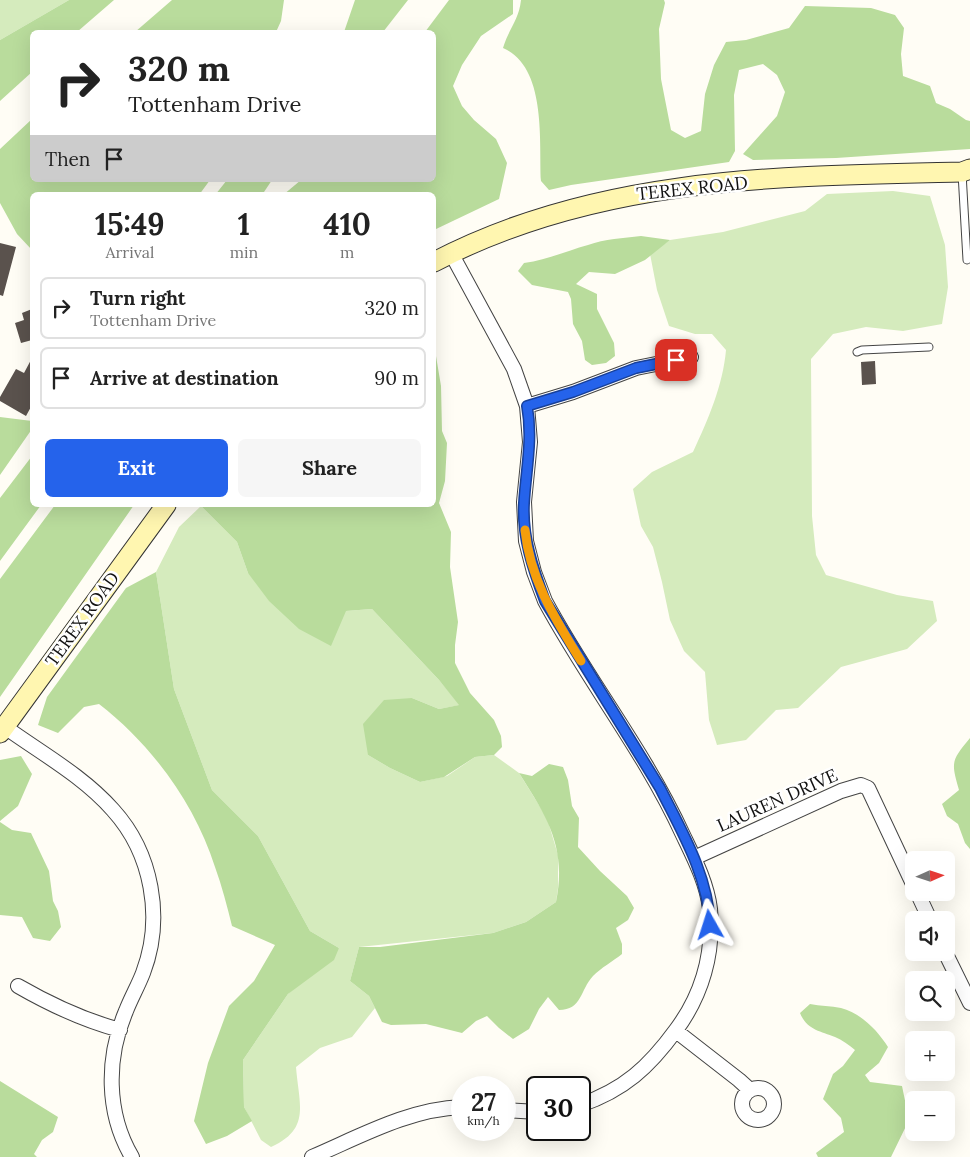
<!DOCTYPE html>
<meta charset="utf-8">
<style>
:root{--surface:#fff;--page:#f6f6f6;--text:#222;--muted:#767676;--line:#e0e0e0;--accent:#2563eb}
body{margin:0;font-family:Lora,serif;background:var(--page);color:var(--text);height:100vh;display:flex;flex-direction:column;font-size:19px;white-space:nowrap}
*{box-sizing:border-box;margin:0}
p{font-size:16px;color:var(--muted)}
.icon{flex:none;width:28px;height:28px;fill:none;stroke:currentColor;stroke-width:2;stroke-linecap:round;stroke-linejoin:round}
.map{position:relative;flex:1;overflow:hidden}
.details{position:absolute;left:30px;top:192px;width:406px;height:315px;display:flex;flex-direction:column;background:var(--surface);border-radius:8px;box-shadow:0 5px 20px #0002}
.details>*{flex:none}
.hud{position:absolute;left:30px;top:30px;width:406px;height:152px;border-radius:8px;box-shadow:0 5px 20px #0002;background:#fff;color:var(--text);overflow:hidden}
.needle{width:32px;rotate:87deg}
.fabs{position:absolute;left:905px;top:851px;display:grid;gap:10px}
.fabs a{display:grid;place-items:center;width:50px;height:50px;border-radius:8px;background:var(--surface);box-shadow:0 5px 20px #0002;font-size:25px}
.speed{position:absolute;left:451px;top:1076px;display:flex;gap:10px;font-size:25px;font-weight:700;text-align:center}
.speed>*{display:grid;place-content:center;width:65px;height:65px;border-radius:50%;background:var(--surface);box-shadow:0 5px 20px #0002;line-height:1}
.speed small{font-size:12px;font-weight:400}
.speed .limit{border:2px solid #111;border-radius:8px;background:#fff;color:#111}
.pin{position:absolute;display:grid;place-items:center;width:42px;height:42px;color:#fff;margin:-21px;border-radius:10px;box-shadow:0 2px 8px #0006}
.me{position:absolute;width:55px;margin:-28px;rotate:354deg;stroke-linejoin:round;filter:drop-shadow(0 0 4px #0008)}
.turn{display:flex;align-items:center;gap:18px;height:105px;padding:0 15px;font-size:22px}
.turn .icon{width:65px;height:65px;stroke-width:2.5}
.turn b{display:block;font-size:35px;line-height:42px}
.then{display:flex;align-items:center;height:48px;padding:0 15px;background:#0003;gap:10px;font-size:19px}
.eta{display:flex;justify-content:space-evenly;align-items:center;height:85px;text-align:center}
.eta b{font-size:30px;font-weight:700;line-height:35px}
.action{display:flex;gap:10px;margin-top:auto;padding:10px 15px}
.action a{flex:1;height:58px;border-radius:8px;background:var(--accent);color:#fff;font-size:20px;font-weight:700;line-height:58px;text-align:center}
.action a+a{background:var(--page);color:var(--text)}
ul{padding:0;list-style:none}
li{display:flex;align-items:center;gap:15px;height:62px;margin:0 10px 8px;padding:0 5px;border:2px solid var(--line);border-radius:8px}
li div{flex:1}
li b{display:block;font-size:19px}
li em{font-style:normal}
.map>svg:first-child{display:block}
.green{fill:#d5ebbd}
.forest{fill:#b9dc9c}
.building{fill:#5a524d}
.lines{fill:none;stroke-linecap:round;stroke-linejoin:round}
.lane-casing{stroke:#444;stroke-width:9}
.street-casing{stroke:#444;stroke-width:16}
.secondary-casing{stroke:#333;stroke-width:21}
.lane{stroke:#fff;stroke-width:7}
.street{stroke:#fff;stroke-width:14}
.secondary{stroke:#fff6b0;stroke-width:19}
.route-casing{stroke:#184099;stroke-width:12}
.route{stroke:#2563eb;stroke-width:9}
.slow{stroke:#f59e0b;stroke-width:9}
.labels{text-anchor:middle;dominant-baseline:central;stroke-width:5;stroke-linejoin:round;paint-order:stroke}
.street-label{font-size:18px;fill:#111;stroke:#fff}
</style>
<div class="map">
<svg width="970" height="1157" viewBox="0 0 970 1157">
<rect width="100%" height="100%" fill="#fffdf5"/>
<path class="green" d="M0 0H69L0 40Z
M893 191 930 196 945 245 948 287 942 324 903 331 866 327 833 334 811 359 812 516 816 555 826 575 897 595 933 601 937 621 907 649 841 667 798 708 776 710 746 740 717 745 709 720 705 672 684 651 670 620 662 582 653 547 641 526 633 489 652 472 693 452C708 420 723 385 726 350L712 334H695L669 326 657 290 650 254 670 240 723 232 805 211 827 194Z
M201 506 237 542 248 573 346 611 372 609 439 680 460 705 439 709 412 698 368 755 390 768 420 782 447 776 475 757 494 755 519 773 547 818 558 855V888L556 902 526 922 493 933 359 947 350 981 369 996 375 1008 352 1037 320 1048 296 1067C299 1105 311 1129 271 1147L261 1140 244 1107 243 1060 288 994 339 948 310 931 258 836 212 790 174 689 156 572 179 527Z"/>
<path class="forest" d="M69 0H114L77 32H32V72L0 101V40Z
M172 0H284L281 21 276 32H135Z
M355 0H408L383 32H344Z
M449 0H513V14L481 36 462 65 453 86 462 106 474 120 496 139 507 163 499 199 434 230V195H283L301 180H434V32H425Z
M521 0H664L665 3 659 29 661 79 671 130 685 138 701 131 705 94 714 65 726 42 746 40 789 28 805 6 871 8 895 15 904 28 901 54 903 76 930 86 936 103 950 109 966 120 970 121V149L836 158 753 160 743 154 777 116 785 92 777 75 763 64 739 70 734 95 735 151 729 162 571 185 549 190 541 181C539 141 547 67 503 48 509 28 519 20 521 0Z
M32 119V180H210L199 195H32V250L17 234 0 203V149Z
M227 180H272L262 195H215Z
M641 236 670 240 645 260 615 274 589 272 576 284 597 294V309L614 343 615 356 606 363 592 365 585 360 582 341 573 324 571 299 568 292 532 285 518 271 524 263C547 260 566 251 588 245 605 239 623 238 641 236Z
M434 344 441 386 442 431 447 443 445 481 439 503 451 532 450 567 458 622 455 645V663L470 693 494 720 501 736 502 747 494 755 475 757 444 777 420 782 390 768 368 755 363 724 384 700 412 698 439 709 459 705 439 680 372 609 346 611 331 646 299 629 269 601 248 573 237 542 201 506 434 505Z
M0 417 32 421V429L0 475Z
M32 456V505H41L0 561V498Z
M55 505H134L0 697V579Z
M156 572 174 689 212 790 258 836 310 931 339 948 334 960 288 994 243 1060 244 1107 252 1121 227 1136 206 1144 194 1121 208 1063 229 1006 254 981 275 945 232 926C227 906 222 886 215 867 195 804 152 745 99 704L84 707 58 733 38 725 47 697 126 588Z
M970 738V849L965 843 958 824 947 816 942 804 959 790C951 762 951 761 970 738Z
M21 756 32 774 18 806 0 821V760Z
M549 764 563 767 568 780 572 806 579 818 578 847 600 871 627 896 634 908 628 920 616 928 622 944V954C613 961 601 968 593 976 580 990 582 1010 559 1010L548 997 539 1009 529 1029 513 1039 499 1028 487 1016 476 1021 462 1033 426 1024 391 1025 382 1022 369 996 350 981 359 947H380L493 933 526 922 556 902C567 847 547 817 519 773L532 776Z
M0 822 12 830 31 833 49 871 53 901 58 911 61 927 50 941 33 938 22 917 0 915Z
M810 1004C820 1006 831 1006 841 1008 861 1013 878 1031 888 1047L879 1063 865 1075 870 1082 902 1086 909 1120 891 1157H818L816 1153 844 1132 841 1118 823 1099 833 1074 843 1066 855 1050C849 1045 842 1040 835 1037 820 1031 807 1030 800 1013Z
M0 1081 58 1117 53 1132 42 1140 34 1154 37 1157H0Z"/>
<path class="building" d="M0 243 16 247 3 296 0 295Z
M32 309V340L21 343 15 323 24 320 22 313Z
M32 358V405L26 416 0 401V397L16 369 24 373Z
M875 361 876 384 862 385 861 362Z"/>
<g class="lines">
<g class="lane-casing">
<path id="lane" d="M962 173 967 260
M857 352 862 350 929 347"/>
</g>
<g class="street-casing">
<path id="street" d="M451 253 514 369 527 406 530 442 524 502 526 541 534 572 545 601C588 681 645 752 683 835 694 858 707 883 710 909 714 953 702 995 676 1030 649 1067 624 1090 580 1105
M527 406 573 392 636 368 691 357
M5 727C41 753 83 776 113 810 152 853 164 918 143 973 138 986 131 998 126 1011 106 1058 106 1113 132 1157
M694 858 841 791 861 785 868 788 914 886
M917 892 930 920
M945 952 970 1003
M18 986C51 1005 83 1020 120 1030
M676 1031 739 1080 750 1090
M742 1104a16 16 0 1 1 32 0a16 16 0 1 1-32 0Z
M505 1110 538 1112
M312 1157C361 1136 409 1109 462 1107"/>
</g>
<g class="secondary-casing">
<path id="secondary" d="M434 262C598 176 780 176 962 172L970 169
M0 733 166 505"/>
</g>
<use href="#lane" class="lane"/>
<use href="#street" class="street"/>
<use href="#secondary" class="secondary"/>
</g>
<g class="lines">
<g class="route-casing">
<path id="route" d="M676 360 636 368 573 392 527 406C533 439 526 470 524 503 522 537 533 569 545 601L660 788C682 832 708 875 710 925"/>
</g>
<use href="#route" class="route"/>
<path class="slow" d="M525 530C530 580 556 620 581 661"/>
</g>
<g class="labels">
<g class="street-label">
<text transform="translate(692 188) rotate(-6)">TEREX ROAD</text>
<text transform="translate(82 619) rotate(-54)">TEREX ROAD</text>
<text transform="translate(777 800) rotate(-24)">LAUREN DRIVE</text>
</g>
</g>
</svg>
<div class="fabs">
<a><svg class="needle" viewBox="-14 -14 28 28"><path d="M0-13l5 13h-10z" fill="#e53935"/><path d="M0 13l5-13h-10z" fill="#767676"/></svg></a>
<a><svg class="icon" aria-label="sound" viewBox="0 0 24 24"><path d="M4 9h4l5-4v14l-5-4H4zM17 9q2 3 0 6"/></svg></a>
<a><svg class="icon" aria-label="search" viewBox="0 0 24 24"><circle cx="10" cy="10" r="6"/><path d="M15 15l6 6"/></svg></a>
<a>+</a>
<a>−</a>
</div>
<div class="speed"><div>27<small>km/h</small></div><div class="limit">30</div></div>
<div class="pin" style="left:676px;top:360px;background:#d93025"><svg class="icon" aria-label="arrive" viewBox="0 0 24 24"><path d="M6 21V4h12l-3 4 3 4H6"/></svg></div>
<svg class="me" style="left:710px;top:925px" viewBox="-20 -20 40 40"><path d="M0-17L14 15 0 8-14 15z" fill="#2563eb" stroke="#fff" stroke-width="4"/></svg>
<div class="hud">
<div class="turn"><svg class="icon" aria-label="right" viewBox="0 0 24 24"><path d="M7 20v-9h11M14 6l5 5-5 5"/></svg><div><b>320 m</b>Tottenham Drive</div></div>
<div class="then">Then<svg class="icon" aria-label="arrive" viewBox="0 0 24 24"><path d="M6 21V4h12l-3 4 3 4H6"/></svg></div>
</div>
<section class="details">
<div class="eta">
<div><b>15:49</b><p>Arrival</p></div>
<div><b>1</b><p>min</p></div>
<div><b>410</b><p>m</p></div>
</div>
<ul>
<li><svg class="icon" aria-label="right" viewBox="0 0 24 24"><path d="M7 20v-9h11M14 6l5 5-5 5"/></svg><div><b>Turn right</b><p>Tottenham Drive</p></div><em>320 m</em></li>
<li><svg class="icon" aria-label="arrive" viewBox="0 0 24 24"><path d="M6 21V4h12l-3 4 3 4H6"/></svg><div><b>Arrive at destination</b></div><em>90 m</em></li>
</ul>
<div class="action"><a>Exit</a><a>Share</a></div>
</section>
</div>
